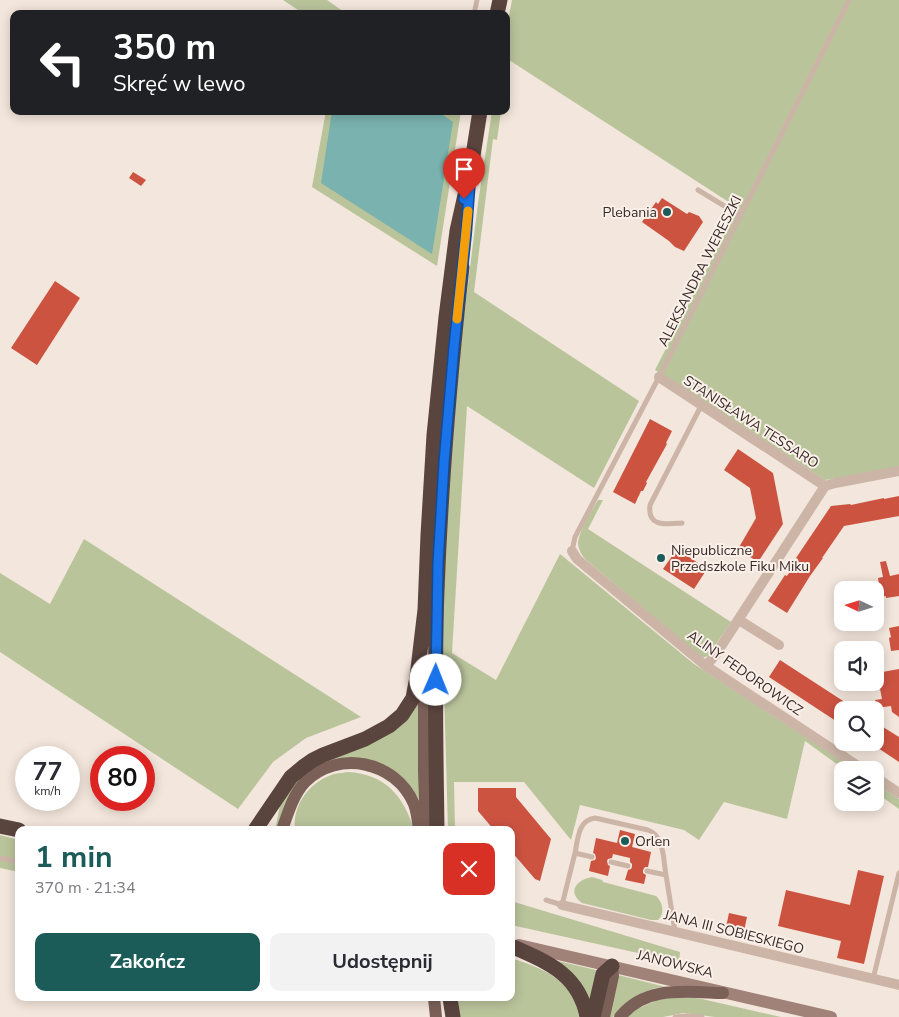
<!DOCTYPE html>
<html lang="pl">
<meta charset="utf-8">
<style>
:root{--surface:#fff;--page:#f2f2f3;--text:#2b2b33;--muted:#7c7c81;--accent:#1b5c59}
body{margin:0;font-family:"Nunito Sans",sans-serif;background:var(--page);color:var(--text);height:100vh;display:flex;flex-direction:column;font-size:19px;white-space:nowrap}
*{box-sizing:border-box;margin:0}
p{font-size:16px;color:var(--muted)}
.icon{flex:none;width:28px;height:28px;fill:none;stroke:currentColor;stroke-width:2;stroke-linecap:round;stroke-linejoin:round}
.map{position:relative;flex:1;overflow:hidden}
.drawer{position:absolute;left:15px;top:826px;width:500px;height:175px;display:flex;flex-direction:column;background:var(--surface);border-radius:10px;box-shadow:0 2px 12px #0003}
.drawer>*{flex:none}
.guide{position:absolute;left:10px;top:10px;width:500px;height:105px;border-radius:10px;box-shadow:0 2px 12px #0003;background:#202124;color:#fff;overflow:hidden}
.needle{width:32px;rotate:274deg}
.fabs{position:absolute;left:834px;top:581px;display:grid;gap:10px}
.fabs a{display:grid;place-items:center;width:50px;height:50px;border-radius:10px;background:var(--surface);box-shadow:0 2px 12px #0003;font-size:25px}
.speed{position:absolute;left:15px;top:746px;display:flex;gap:10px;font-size:25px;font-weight:700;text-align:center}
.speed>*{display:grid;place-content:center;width:65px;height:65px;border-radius:50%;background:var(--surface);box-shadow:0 2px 12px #0003;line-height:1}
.speed small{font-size:12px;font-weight:400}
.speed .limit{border:8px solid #d22;background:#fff;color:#111}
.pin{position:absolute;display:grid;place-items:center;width:42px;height:42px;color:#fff;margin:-51px -21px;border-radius:50% 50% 50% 0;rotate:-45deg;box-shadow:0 0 5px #0007}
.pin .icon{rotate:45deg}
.me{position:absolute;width:55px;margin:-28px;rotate:1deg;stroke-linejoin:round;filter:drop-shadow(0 0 4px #0008)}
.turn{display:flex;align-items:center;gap:18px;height:105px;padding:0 20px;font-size:22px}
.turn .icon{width:65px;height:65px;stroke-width:2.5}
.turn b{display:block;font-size:35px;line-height:42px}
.round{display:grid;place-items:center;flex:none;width:52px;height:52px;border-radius:10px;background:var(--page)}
.summary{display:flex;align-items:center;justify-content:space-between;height:85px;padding:0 20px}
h1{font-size:30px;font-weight:700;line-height:38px;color:var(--accent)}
.primary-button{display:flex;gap:10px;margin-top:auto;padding:10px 20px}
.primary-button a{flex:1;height:58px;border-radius:10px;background:var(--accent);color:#fff;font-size:20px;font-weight:700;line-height:58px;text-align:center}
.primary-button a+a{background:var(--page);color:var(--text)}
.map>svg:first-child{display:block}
.green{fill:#bac49b}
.water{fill:#79b2ae}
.building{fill:#cd5341}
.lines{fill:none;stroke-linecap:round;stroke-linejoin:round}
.lane{stroke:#ccb4a7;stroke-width:5}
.street{stroke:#ccb4a7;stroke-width:10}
.secondary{stroke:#a08278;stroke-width:12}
.primary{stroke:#7b6058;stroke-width:12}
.highway{stroke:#5a443e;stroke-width:15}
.route-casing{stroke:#114b97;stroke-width:12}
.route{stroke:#1a73e8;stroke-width:9}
.slow{stroke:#f59e0b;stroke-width:9}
.poi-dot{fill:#1b5c59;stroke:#fbf0e9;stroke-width:2}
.labels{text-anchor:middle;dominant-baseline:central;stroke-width:4;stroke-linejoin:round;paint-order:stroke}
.poi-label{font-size:14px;fill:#382b28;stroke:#fbf0e9;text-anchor:start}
.street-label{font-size:14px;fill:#382b28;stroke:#fbf0e9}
</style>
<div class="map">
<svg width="899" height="1017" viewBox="0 0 899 1017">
<rect width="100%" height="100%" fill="#f3e6dc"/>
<path class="green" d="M283 0H327L347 14H304Z
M512 0H899V467L825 480 655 370 738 208 509 60 506 75V31Z
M326 111H461L437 266 312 187Z
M492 111H501L497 140 493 139 474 292 639 401 594 488 467 406 452 653 496 680 560 554 694 664 856 770H845L805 741 787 819 724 802 699 840 684 830 580 805 571 840 524 782H454L455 830H448L442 618 448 466 462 333 478 203Z
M598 500H603L588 529 731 622 708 656 702 658 585 559C581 554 579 550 578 544 578 532 592 510 598 500Z
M84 539 361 717 306 738 273 762 238 809 0 652V573L50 604Z
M419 697 421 803C416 795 412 787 406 781 382 756 339 749 311 771 292 785 283 808 278 830H275C278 818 279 803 285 793 308 753 356 755 390 732 404 724 412 711 419 697Z
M348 772C385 774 404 796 414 830H295C292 807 308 784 329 776 335 773 341 773 348 772Z
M875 783 899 799V809L875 792Z
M0 835 19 840V872L0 868Z
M592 877 602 880 603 882 656 896C663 902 665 914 658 920H651L582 903C567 892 576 880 592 877Z
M511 901 680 952 679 962 511 925Z
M511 958C543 968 574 981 579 1017H460L458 998H511Z
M550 959 600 971 591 1009Z
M618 975 666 987 655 988 638 995 616 1013 613 1017H608Z
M688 997 702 999 781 1017H715L683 1013 663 1017H627L634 1010 660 999Z"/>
<path class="water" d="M332 111H437L453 122 432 254 321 183Z"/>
<path class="building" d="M133 172 146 180 141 186 129 178Z
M662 198 687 214 689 212 699 216 703 222 684 251 675 247 669 241 642 222 656 202 658 204Z
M55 281 80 298 37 365 11 348Z
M650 419 672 431 666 443 667 444 646 482 647 483 643 491H641L635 504 613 492Z
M738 449 773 473 783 524 758 562 738 549 756 518 750 488 724 470Z
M899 496V516L844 526 822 558H823L810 576 787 613 768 601 785 575 787 576 798 559 796 558 831 506 850 504 851 505 884 498V499Z
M677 549 707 569 694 589 663 569Z
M886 561 890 576 899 574V596L886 598V596L881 597 878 578 883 577 880 562Z
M899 626V650L891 651 889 638 891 637 889 628Z
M780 660 857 710H842V725L769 677Z
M899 669V717L892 712 891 706 877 708 875 700 882 699 877 673Z
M875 722 899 737V762L875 746Z
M478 788H516V797L551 839 540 881 535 879 511 851V830H494L478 811Z
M620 830 635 834 632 847 651 852 648 867H645L643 870V873L646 875 644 884 625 880 628 870 631 869 632 867V864L630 862V858L613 854 612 858 608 859 607 861 608 865 610 866 608 876 589 871 591 861 595 860 596 858 595 854 593 853 596 838 617 843Z
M858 870 884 876 864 964 837 958 841 941 778 926 786 890 850 905Z
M729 913 747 917 744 931 726 927Z"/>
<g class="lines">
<path class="lane" d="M474 14 477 0
M698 190 741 216
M682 523C667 524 647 528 650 505L701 406
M572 551 575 537 659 377 849 0
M575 853C578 839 578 820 595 818L648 830C665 836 663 860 666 875
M0 858 19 862
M611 862 628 866
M647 871 666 875 675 931
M546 900 562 905 575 853 592 857
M873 979 899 873
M675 1017 687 1016 702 1017"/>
<path class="street" d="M659 377 825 486 716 654 706 666
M825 486 835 483 899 471
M572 551 577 559 706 666 864 770
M739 620 779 645
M875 777 899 793
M562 905 899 985"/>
<path class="secondary" d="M519 945 831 1017"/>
<path class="primary" d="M424 663V771L426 830
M282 830C288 813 293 795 305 782 338 749 396 761 414 804 417 812 418 822 419 830
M434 998 436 1017
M604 1017 613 976 612 966
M620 1017C646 985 686 992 723 993"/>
<path class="highway" d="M497 14 500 0
M0 826 19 830
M255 830 291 777 303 767 313 760 323 755 365 739 389 726 402 715 413 698 417 677 425 610 428 535 434 435 446 317 457 231 471 168 480 111
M437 830C436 751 434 671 437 591 441 483 450 375 462 267
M511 946C547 962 579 974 587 1017
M450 998 453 1017
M593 1017 603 974 612 966"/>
</g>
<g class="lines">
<g class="route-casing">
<path id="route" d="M436 680 438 564 444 463 454 347 466 234 471 168 464 199"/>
</g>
<use href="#route" class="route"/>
<path class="slow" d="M457 319 468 211"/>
</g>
<g class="poi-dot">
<circle cx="667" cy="212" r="5"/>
<circle cx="661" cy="558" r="5"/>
<circle cx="625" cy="841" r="5"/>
</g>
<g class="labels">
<g class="poi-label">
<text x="657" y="212" text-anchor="end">Plebania</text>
<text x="671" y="550">Niepubliczne<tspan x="671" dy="16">Przedszkole Fiku Miku</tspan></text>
<text x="635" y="841">Orlen</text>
</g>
<g class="street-label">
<text transform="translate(700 271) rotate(-63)">ALEKSANDRA WERESZKI</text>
<text transform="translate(751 422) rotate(33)">STANISŁAWA TESSARO</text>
<text transform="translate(745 673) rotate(35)">ALINY FEDOROWICZ</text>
<text transform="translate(734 932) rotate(14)">JANA III SOBIESKIEGO</text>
<text transform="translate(675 964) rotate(14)">JANOWSKA</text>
</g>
</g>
</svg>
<div class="fabs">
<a><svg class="needle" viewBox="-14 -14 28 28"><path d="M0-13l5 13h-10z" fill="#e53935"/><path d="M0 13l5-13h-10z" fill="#7c7c81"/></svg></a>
<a><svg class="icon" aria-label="sound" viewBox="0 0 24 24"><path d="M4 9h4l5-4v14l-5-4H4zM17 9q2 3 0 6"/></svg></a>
<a><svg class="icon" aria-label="search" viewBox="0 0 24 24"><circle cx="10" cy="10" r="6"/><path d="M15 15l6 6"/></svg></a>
<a><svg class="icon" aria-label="layers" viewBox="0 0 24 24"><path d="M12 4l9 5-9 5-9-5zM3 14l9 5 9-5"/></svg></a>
</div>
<div class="speed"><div>77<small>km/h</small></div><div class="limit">80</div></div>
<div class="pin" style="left:464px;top:199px;background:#d93025"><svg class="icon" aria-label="arrive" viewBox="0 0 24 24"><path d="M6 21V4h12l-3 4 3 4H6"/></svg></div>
<svg class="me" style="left:436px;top:680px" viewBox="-20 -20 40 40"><circle r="19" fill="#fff"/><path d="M0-13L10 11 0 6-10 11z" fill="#1a73e8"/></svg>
<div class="guide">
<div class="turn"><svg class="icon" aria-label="left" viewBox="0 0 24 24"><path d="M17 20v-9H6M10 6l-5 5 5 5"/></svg><div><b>350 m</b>Skręć w lewo</div></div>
</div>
<section class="drawer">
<div class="summary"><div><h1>1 min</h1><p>370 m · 21:34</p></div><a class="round" style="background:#d93025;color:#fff"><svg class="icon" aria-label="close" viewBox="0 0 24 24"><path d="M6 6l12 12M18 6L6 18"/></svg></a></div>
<div class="primary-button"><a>Zakończ</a><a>Udostępnij</a></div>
</section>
</div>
